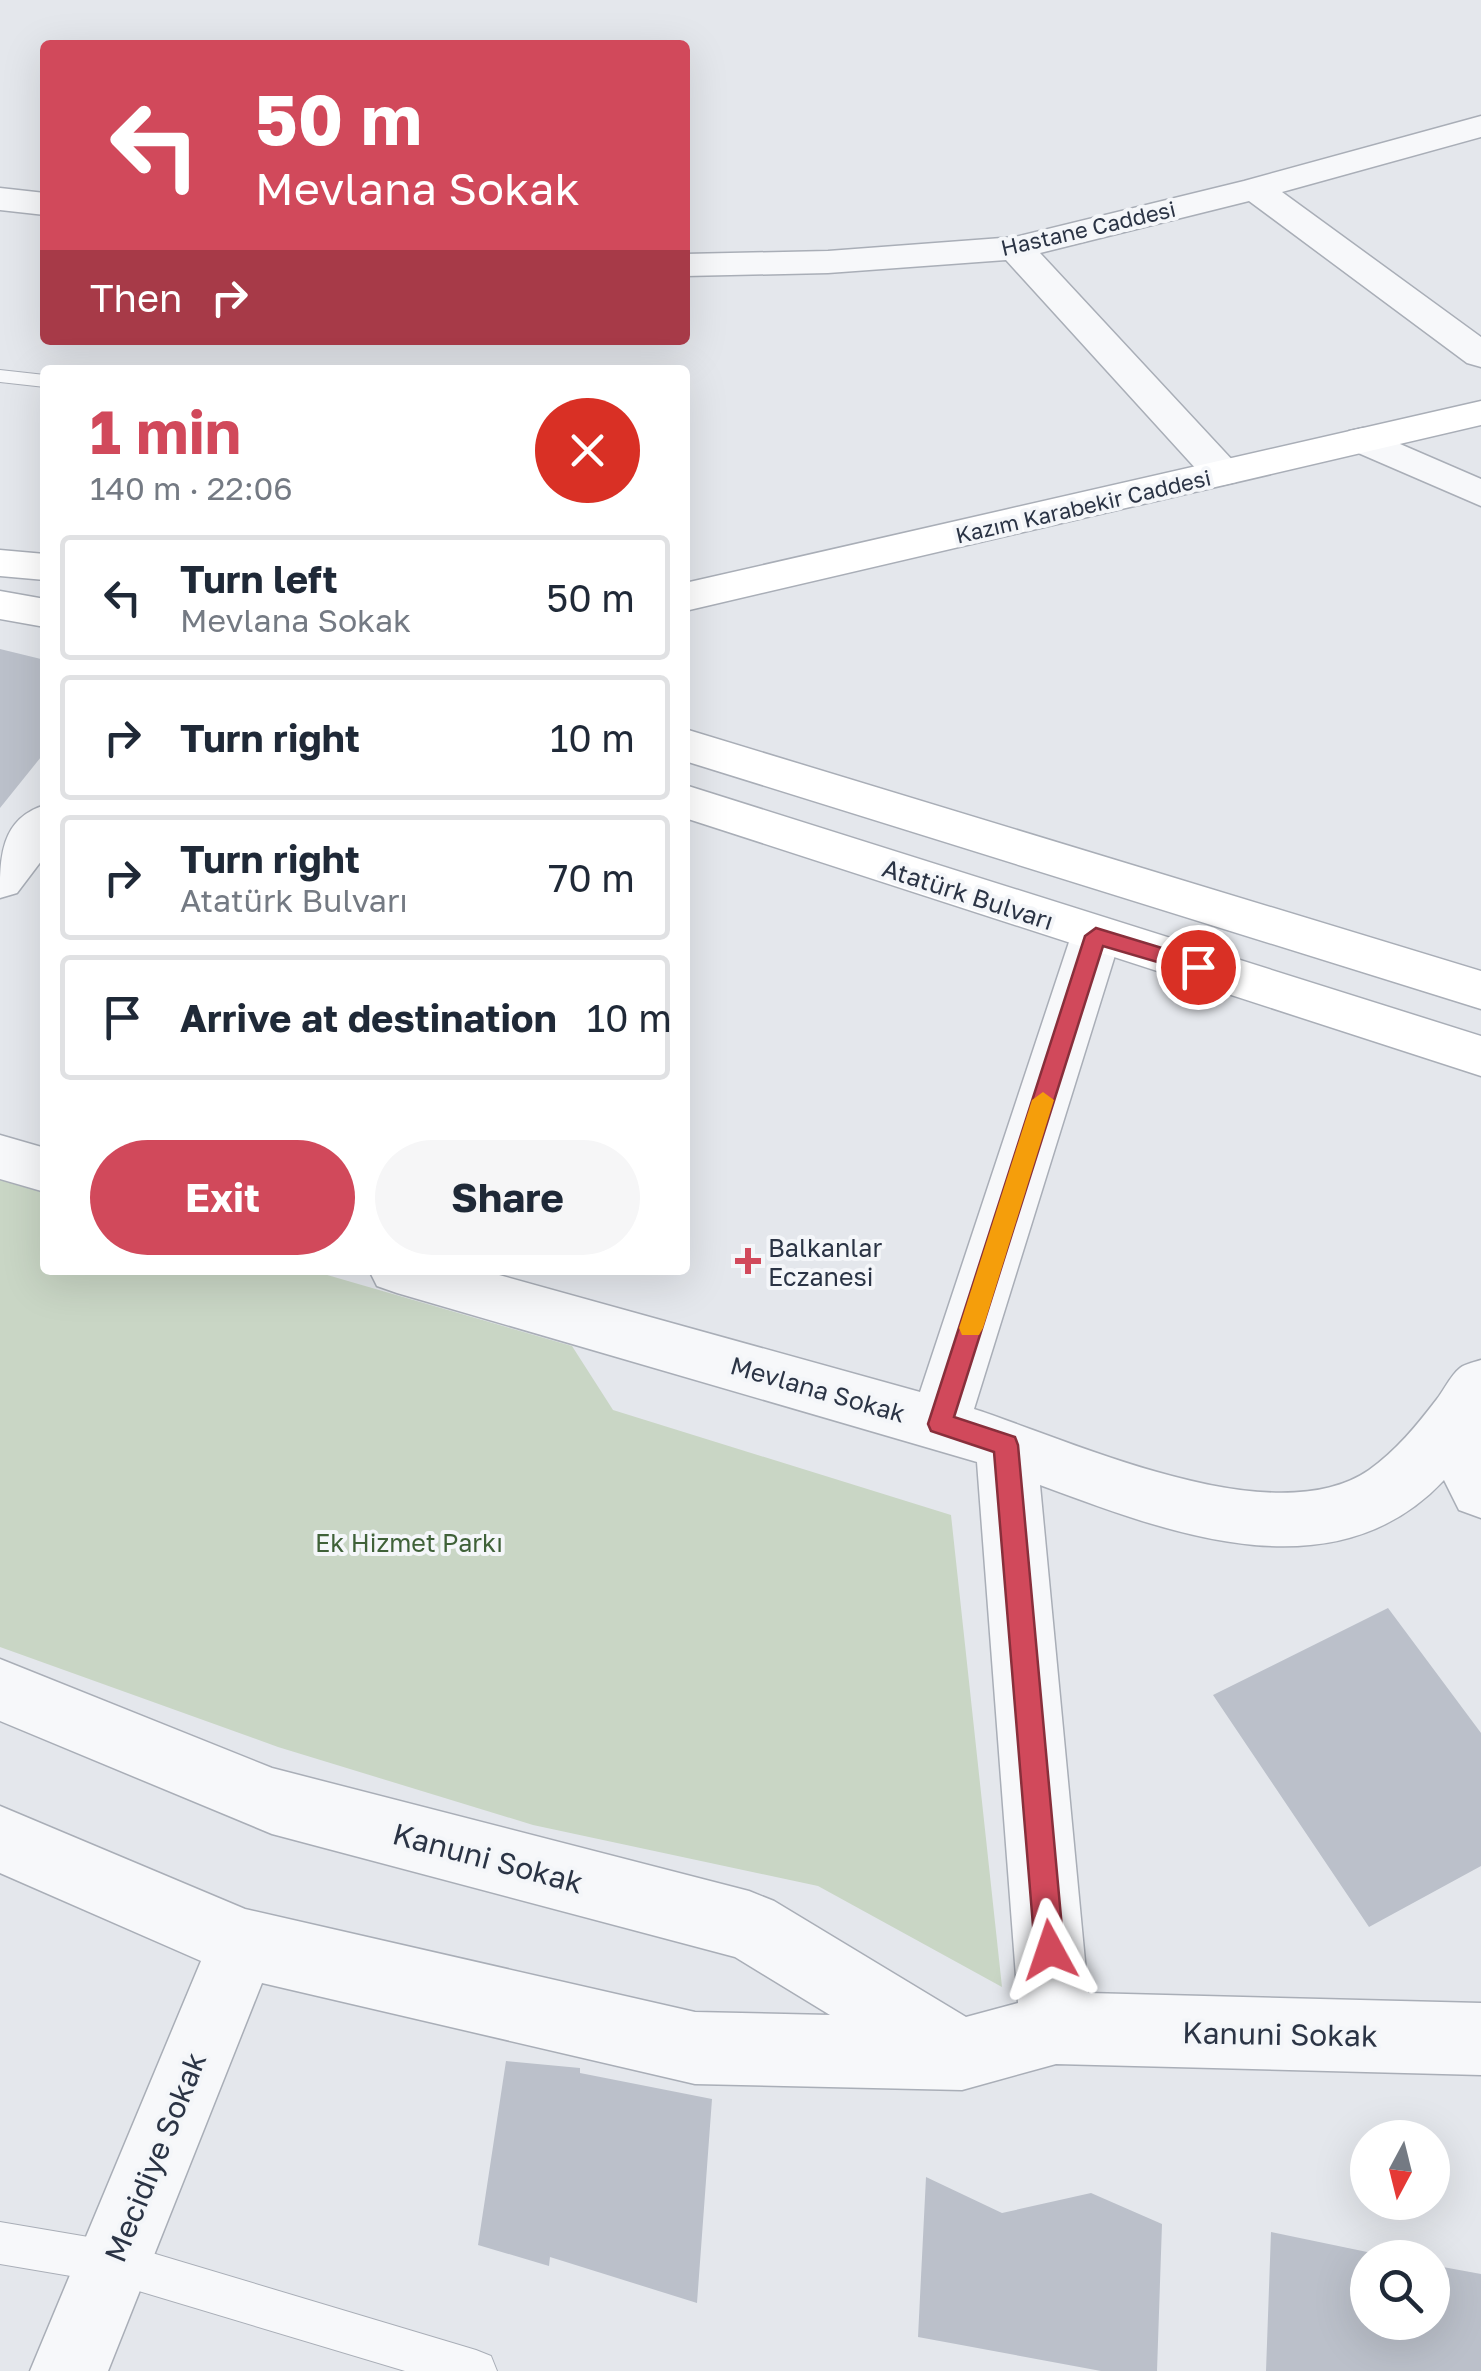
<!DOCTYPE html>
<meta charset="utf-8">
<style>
:root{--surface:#fff;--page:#f6f6f7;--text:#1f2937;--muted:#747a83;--line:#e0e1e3;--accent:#d1495b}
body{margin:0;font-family:"Golos Text",sans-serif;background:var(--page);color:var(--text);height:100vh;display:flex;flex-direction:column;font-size:38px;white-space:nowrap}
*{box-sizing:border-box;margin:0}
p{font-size:32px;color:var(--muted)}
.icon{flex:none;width:55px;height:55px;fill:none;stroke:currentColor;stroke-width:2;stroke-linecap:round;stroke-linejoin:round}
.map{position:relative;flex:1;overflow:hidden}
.side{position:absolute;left:40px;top:365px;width:650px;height:910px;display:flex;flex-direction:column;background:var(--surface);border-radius:10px;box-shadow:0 10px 40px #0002}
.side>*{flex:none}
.hud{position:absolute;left:40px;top:40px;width:650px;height:305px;border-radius:10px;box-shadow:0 10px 40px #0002;background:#d1495b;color:#fff;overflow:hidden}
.needle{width:65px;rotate:187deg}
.tools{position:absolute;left:1350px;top:2120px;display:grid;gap:20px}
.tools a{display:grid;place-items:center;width:100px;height:100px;border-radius:50%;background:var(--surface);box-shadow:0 10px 40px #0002;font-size:50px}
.pin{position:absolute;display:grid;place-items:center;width:85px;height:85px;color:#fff;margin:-42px;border:5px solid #fff;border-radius:50%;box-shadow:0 2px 10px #0007}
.me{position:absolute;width:110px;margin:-55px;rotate:355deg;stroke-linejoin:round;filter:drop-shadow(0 0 8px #0008)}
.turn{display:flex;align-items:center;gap:35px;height:210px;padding:0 50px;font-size:45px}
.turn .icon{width:130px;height:130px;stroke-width:2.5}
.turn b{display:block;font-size:70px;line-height:85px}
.then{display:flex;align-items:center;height:95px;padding:0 50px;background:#0003;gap:20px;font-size:38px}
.round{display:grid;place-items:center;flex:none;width:105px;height:105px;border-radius:52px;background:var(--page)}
.overview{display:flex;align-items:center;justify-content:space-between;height:170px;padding:0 50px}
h1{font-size:60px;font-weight:700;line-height:75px;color:var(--accent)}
.cta{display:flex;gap:20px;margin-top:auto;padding:20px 50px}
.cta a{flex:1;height:115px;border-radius:60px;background:var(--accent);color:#fff;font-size:40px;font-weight:700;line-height:115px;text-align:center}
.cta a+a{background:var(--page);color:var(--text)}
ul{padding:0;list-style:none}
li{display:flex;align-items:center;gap:30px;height:125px;margin:0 20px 15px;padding:0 30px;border:5px solid var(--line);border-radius:10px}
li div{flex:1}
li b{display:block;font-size:38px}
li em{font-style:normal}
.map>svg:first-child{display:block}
.green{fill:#c9d6c5}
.building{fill:#bbc0ca}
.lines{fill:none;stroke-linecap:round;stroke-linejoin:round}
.lane-casing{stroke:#a9aeb7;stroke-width:2}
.street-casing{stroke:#a9aeb7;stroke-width:3}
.secondary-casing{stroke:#a9aeb7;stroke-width:3}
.lane{fill:#f7f8fa;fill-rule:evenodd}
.street{fill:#f7f8fa;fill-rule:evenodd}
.secondary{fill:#fff;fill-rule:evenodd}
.route{fill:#d1495b;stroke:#882f3b;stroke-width:2.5}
.slow{fill:#f59e0b}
.poi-dot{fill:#d1495b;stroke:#f4f6f9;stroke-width:4}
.labels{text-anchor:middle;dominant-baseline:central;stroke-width:8;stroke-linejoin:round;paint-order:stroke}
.far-street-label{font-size:22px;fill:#2b3445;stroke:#f4f6f9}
.street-label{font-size:25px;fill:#2b3445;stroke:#f4f6f9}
.poi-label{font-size:25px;fill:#2b3445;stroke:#f4f6f9;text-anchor:start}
.park-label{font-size:25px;fill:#3f6138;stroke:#f4f6f9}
.near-street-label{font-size:30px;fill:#2b3445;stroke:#f4f6f9}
</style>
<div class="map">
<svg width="1481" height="2371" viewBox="0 0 1481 2371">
<rect width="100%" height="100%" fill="#e4e7ec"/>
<path class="green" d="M0 1180 45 1193V1270H310L572 1346 613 1410 951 1515 1002 1987 818 1886 533 1825 278 1747 0 1647Z"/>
<path class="building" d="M0 649 45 660V752L0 808Z
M1388 1608 1481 1733V1866L1369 1927 1213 1695Z
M506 2061 580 2068V2073L712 2099 697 2303 550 2257 549 2266 478 2245Z
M926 2177 1002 2213 1091 2193 1162 2224 1157 2371H1101L918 2337Z
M1271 2232 1396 2258H1368V2322H1432V2265L1481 2274V2371H1266Z"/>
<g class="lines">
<g class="lane-casing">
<path id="lane" d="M0 370 45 375V387L0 382Z
M0 2222 112 2241 476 2350 491 2356 497 2371H405L112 2283 0 2264Z"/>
</g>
<g class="street-casing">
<path id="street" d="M1481 116V137L1282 192 1481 337V367L1467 363 1249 201 1040 253 1236 464 1242 473 1236 482 1222 485 1208 482 1006 260 828 273 685 276V254L828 251 1015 237 1244 181Z
M0 188 45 193V215L0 210Z
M1363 428 1481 479V506L1349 449 1343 440 1349 431Z
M45 805V856L17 893 0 898C0 858 0 819 45 805Z
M1096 918 1114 923 1121 936 974 1409C1073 1441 1273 1536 1369 1470 1396 1451 1417 1425 1437 1399 1444 1390 1451 1375 1460 1368 1465 1364 1475 1362 1481 1360V1518L1459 1510 1444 1480C1334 1598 1167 1532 1040 1485L1088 1993 1481 2003V2075L1056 2064 962 2090 695 2084 262 1983 108 2371H30L201 1961 0 1873V1806L245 1909 695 2012 830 2015 735 1957 272 1834 0 1721V1659L272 1768 749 1891 774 1901 966 2017 1018 2003 977 1462 397 1293 377 1286 369 1270H481L920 1392 1071 936 1078 923Z
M0 1135 45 1148V1192L0 1179Z"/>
</g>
<g class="secondary-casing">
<path id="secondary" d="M1481 401V425L685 611V583Z
M0 550 45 554V580L0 576Z
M0 591 45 599V627L0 619Z
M685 729 1481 971V1009L685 761Z
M685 785 1481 1036V1076L685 818Z"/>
</g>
<use href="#lane" class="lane"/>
<use href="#street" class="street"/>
<use href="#secondary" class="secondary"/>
</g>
<path class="route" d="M1096 928 1205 961 1208 967 1198 974 1103 946 954 1417 1015 1437 1018 1445 1064 1950 1060 1960 1050 1965 1039 1960 1035 1950 994 1452 931 1431 928 1424 1085 936Z"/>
<path class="slow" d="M1043 1092 1054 1100 983 1328 979 1335H962L959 1328 1032 1100Z"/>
<path class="poi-dot" d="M743 1246h10v10h10v10h-10v10h-10v-10h-10v-10h10z"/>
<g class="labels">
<g class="far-street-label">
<text transform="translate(1088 228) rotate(-13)">Hastane Caddesi</text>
<text transform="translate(1083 506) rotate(-13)">Kazım Karabekir Caddesi</text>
</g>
<g class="street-label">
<text transform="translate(968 894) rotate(18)">Atatürk Bulvarı</text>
<text transform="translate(818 1389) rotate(16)">Mevlana Sokak</text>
</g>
<g class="poi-label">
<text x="768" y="1247">Balkanlar<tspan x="768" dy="29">Eczanesi</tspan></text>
</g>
<g class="park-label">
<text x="409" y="1542">Ek Hizmet Parkı</text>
</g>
<g class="near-street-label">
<text transform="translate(488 1858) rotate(15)">Kanuni Sokak</text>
<text transform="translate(1280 2034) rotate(1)">Kanuni Sokak</text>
<text transform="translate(155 2157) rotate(-68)">Mecidiye Sokak</text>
</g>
</g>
</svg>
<div class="tools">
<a><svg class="needle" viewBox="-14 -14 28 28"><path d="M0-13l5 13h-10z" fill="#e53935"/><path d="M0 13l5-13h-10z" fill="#747a83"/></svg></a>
<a><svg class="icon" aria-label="search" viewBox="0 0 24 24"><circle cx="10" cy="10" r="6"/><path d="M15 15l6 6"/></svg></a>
</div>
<div class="pin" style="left:1198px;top:967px;background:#d93025"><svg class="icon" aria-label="arrive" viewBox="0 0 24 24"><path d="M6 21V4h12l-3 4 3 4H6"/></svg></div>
<svg class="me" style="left:1050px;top:1950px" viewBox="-20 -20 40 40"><path d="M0-17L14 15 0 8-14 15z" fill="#d1495b" stroke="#fff" stroke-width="4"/></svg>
<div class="hud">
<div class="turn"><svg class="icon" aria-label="left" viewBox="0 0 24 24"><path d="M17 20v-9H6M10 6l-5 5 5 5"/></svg><div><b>50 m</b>Mevlana Sokak</div></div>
<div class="then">Then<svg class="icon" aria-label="right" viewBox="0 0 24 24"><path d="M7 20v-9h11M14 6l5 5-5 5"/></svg></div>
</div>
<section class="side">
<div class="overview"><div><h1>1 min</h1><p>140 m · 22:06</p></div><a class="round" style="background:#d93025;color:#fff"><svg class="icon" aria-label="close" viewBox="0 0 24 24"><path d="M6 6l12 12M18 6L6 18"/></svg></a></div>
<ul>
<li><svg class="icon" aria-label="left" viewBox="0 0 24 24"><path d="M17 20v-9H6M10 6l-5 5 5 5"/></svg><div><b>Turn left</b><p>Mevlana Sokak</p></div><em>50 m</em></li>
<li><svg class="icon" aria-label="right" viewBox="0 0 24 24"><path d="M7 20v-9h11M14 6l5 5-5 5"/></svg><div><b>Turn right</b></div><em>10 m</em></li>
<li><svg class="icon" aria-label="right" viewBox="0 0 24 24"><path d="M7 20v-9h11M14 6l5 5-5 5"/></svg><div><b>Turn right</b><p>Atatürk Bulvarı</p></div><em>70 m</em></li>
<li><svg class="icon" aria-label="arrive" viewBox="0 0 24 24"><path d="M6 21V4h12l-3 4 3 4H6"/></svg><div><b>Arrive at destination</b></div><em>10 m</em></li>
</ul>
<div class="cta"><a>Exit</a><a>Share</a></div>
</section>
</div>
